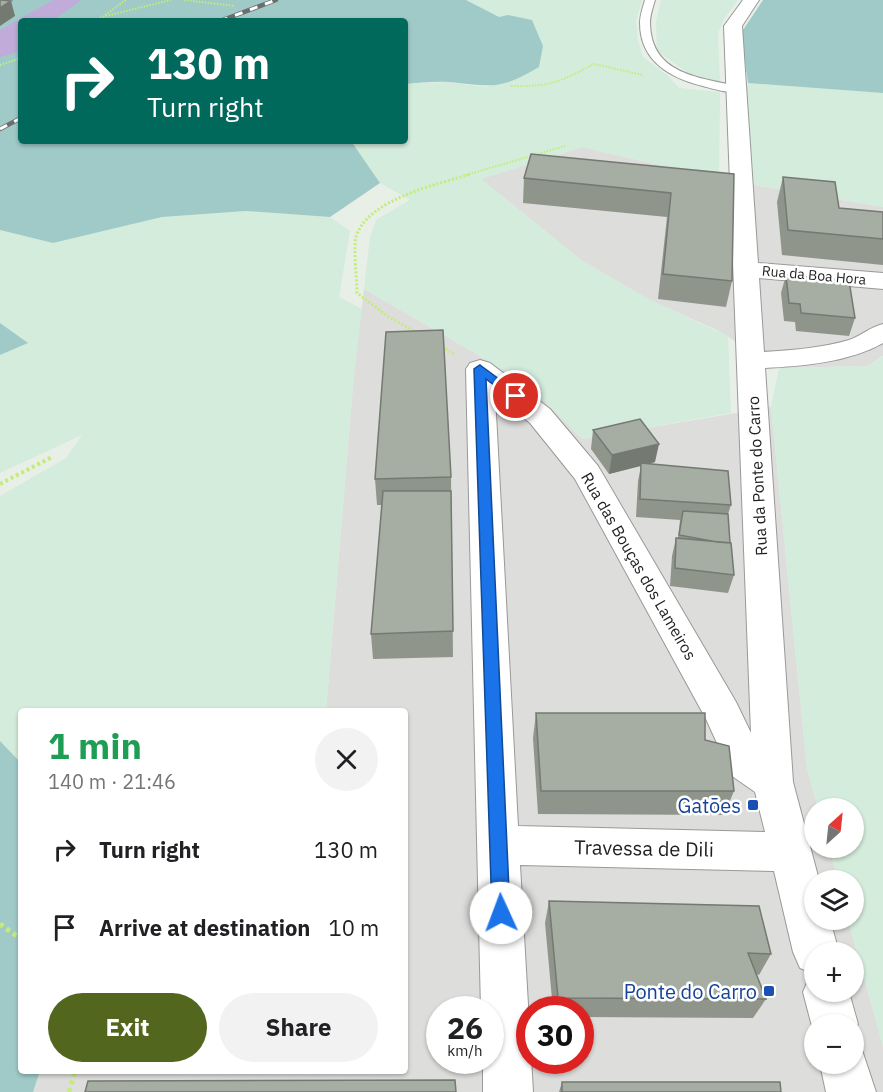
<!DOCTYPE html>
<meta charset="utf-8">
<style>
:root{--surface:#fff;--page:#f2f2f2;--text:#202124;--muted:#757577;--accent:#53661d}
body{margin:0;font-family:"IBM Plex Sans",sans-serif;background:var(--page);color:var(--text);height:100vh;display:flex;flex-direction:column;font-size:22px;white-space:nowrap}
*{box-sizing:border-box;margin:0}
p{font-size:20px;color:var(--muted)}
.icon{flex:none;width:33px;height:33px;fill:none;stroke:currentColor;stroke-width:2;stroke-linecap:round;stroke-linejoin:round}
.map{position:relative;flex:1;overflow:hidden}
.side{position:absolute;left:18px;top:708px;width:390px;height:366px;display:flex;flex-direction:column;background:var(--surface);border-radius:6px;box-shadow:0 2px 4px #0004}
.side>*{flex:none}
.top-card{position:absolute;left:18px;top:18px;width:390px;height:126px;border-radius:6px;box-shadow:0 2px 4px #0004;background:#00695c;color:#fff;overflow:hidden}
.needle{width:39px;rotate:27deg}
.buttons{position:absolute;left:804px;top:798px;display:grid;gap:12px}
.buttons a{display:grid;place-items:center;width:60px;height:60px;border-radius:50%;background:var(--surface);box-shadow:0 2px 4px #0004;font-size:30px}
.speed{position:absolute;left:426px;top:996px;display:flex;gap:12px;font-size:30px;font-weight:700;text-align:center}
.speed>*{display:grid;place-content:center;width:78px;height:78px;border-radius:50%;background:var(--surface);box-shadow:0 2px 4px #0004;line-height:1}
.speed small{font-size:15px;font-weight:400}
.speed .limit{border:9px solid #d22;background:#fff;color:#111}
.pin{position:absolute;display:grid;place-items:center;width:51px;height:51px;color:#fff;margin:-26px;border:3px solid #fff;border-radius:50%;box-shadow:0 2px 6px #0007}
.me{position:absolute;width:66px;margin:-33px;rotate:358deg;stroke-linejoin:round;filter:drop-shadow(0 0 4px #0008)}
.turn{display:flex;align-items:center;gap:21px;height:126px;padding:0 30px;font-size:27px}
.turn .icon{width:78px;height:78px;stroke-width:2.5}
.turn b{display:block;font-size:42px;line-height:51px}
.round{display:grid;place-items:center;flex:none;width:63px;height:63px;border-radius:32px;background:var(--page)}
.head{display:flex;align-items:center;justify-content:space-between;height:102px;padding:0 30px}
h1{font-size:36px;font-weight:700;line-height:45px;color:#1e9e55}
.primary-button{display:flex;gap:12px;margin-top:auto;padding:12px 30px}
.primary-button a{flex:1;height:69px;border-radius:36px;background:var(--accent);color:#fff;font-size:24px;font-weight:700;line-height:69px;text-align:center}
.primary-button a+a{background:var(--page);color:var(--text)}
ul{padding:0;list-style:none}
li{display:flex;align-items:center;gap:18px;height:78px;padding:0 30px}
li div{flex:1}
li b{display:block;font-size:22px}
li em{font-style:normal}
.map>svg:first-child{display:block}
.residential{fill:#dddddc;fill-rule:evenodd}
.farmland{fill:#d4ecdc}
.forest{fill:#9fcac8}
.water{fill:#c1abd8}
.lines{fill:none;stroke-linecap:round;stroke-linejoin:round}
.service-casing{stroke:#999;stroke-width:2}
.minor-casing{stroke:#999;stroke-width:2}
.path-far3{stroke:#c4ec7a;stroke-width:2;stroke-dasharray:1.5 1.5;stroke-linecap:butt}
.path-far2{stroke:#c4ec7a;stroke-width:3;stroke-dasharray:2 2;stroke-linecap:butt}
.path-far1{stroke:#c4ec7a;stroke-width:4;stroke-dasharray:3 3;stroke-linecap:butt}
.path{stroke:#c4ec7a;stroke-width:5;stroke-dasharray:4 4;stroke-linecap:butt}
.service{fill:#fff;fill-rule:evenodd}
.minor{fill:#fff;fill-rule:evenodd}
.rail-casing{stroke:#6d6d6d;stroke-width:4.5}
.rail{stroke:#fff;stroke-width:3;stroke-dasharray:8;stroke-linecap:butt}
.wall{fill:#8f958b}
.shaded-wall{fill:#747971}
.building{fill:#a6ada2;stroke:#747971;stroke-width:1.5}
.route{fill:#1a73e8;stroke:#114b97;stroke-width:1.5}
.transit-dot{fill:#1a4fb4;stroke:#fff;stroke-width:2}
.labels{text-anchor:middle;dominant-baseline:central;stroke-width:5;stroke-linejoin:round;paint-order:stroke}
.far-street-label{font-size:14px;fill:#1f1f1f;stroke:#fff}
.street-label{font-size:16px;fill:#1f1f1f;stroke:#fff}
.near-transit-label{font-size:20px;fill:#164399;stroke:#fff;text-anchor:end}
.near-street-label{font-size:20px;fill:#1f1f1f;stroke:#fff}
</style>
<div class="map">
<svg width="883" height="1092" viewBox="0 0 883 1092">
<rect width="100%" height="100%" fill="#e7efe7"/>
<path class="residential" d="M582 147 719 179 883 207V356L867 366 779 368 717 330 650 300 581 260 481 179Z
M364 289 527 383 582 439 771 407 807 768 818 808H814V848H829L838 880H814V920H848L883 1046V1092H33L40 1071H405V711H326L354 373ZM814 952H854V992H814ZM440 1010H490V1060H440ZM530 1010H580V1060H530ZM814 1024H854V1064H814Z"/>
<path class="farmland" d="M466 0H642L636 21 638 41 643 57 667 75 679 88 720 92 719 179 582 147 481 179 581 260 650 300 728 336 731 413 582 439 527 383 364 289 370 237 376 220 410 200 380 183 351 141H405V84L446 82 488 87 508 15 499 17Z
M661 0H738L724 19 718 33 720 82 688 73 657 51 656 21Z
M748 83 883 93V207L754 185 746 95Z
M246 211 330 217 350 231 339 297 362 309 354 373 326 711H21V763L0 741V496L66 458 82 435 0 473V355L27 343 0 323V230L53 243 162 217Z
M883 357V1046L848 920H854V880H838L829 848H854V808H818L807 768 771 407 779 368 867 366Z"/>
<path class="forest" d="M0 0H466L499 17 508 15 532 20 543 46 539 67C498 91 493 86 448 82 434 81 419 83 405 84V21H21V141H351L380 183 330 217 246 211 162 217 53 243 0 230Z
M763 0H883V93L748 83 741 33Z
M0 323 28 343 0 355Z
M0 741 21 763V1071H40L33 1092H0Z"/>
<path class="water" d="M53 0H81L52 21H21V51L0 57V30Z"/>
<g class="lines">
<g class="service-casing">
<path id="service" d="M645 0H655C653 7 650 15 650 23 651 76 701 77 740 87V91C729 94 714 89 703 86 670 78 640 61 640 23 640 15 643 7 645 0Z"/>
</g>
<g class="minor-casing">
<path id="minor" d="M743 0H759L742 26 758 263 883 273V289L759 278 764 352C792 350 822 348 849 340 861 336 870 327 883 324V343C849 362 804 366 765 368L793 782 819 880H814V920H830L839 952H814V992H849L858 1024 854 1034V1024H814V1034L803 992 810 976 814 974 800 968 793 952 774 871 520 865 533 1092H483V1060H490V1010H481L466 369 470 363 480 360 490 363 550 409 598 466 736 702 751 733 724 26ZM495 395 530 423 575 479 706 719 732 776 755 792 765 832 518 826Z
M854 1044 861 1047 876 1092H826L820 1064H854Z"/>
</g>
<path class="path-far3" d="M184 0 235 6
M105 15 126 0
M103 21H96L102 17 171 0
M0 65 21 58
M511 86C550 87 560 82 594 64L643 75
M466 175 565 146"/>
<path class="path-far2" d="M417 333 386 315 357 293C357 280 353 248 356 237 367 199 439 184 471 174
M442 347 456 355"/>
<path class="path-far1" d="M0 484 52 457"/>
<path class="path" d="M0 924 21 939
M69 1092 75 1071"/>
<use href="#service" class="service"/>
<use href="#minor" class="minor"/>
<g class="rail-casing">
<path id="rail" d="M220 21 276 0
M0 129 21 118"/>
</g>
<use href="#rail" class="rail"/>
</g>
<path class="wall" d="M734 174 732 281 726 307 658 299 667 217 523 203 524 178Z
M783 177 839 208 883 212V265L782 255 777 202Z
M786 275 855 318 849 336 796 331 795 322 784 321 781 293Z
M593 430 655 462 649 464 731 505 728 514 730 543 734 575 728 593 670 586 672 556 676 538H678L680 520 636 517 638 481 641 466 609 474 591 449Z
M451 477 453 657 373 659 371 634 382 505H377L375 479Z
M536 713 705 740 734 791 724 815 538 814 533 738Z
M549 901 771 954 759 975 756 974 766 999 753 1018 580 1017V1010H553L545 923Z
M562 1082 781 1092H559Z"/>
<path class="shaded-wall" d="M11 1 15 16 0 26V8Z
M659 444 655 462 609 474 612 455Z"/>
<path class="building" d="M0 0H1L11 1 0 8Z
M531 154 734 174 732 281 663 274 671 193 524 178Z
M783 177 835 182 839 208 883 212V239L788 230Z
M786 275 849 281 855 318 801 313 800 304 789 303Z
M443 330 451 477 375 479 386 332Z
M640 419 659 444 612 455 593 430Z
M641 463 728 471 731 505 640 499Z
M383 491H451L453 631 371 634Z
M683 511 728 514 730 543 717 542 679 535Z
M676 538 731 543 734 575 675 568Z
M536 713H705V740L729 746 734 791H541Z
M549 901 759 906 771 954 748 953 766 999 558 998Z
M455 1080 456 1092H85L88 1081Z
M562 1082H780L781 1092H562Z"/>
<path class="route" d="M480 365 522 396 520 399H512L486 379 510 913 507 919 501 921 494 919 492 913 474 369Z"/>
<g class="transit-dot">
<rect x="747" y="799" width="12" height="12" rx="3"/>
<rect x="763" y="985" width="12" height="12" rx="3"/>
</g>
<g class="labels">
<g class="far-street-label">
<text transform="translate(814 275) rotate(5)">Rua da Boa Hora</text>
</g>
<g class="street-label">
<text transform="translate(757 476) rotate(-93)">Rua da Ponte do Carro</text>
<text transform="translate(639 566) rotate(60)">Rua das Bouças dos Lameiros</text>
</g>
<g class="near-transit-label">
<text x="741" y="805">Gatões</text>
<text x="757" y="991">Ponte do Carro</text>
</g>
<g class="near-street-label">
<text transform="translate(644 848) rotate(1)">Travessa de Dili</text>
</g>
</g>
</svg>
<div class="buttons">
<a><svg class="needle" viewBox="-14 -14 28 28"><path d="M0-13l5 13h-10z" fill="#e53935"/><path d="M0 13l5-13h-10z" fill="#757577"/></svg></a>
<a><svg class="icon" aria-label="layers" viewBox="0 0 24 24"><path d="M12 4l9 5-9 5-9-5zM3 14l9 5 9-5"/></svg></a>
<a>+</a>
<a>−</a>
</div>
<div class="speed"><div>26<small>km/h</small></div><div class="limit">30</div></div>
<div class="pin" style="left:516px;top:396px;background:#d93025"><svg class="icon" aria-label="arrive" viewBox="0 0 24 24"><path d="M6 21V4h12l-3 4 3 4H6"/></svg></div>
<svg class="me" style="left:501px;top:913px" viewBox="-20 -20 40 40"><circle r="19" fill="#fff"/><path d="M0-13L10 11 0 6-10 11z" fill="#1a73e8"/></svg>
<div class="top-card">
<div class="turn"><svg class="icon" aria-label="right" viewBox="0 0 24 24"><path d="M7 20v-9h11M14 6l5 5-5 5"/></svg><div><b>130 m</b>Turn right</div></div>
</div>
<section class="side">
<div class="head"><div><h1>1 min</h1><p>140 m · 21:46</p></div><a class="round"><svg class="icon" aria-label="close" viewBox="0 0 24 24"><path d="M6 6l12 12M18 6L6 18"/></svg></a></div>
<ul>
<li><svg class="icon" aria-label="right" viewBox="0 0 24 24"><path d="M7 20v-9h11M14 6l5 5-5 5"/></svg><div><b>Turn right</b></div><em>130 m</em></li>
<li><svg class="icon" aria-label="arrive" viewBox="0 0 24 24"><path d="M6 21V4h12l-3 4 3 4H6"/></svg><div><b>Arrive at destination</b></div><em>10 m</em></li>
</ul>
<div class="primary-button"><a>Exit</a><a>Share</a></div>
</section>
</div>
